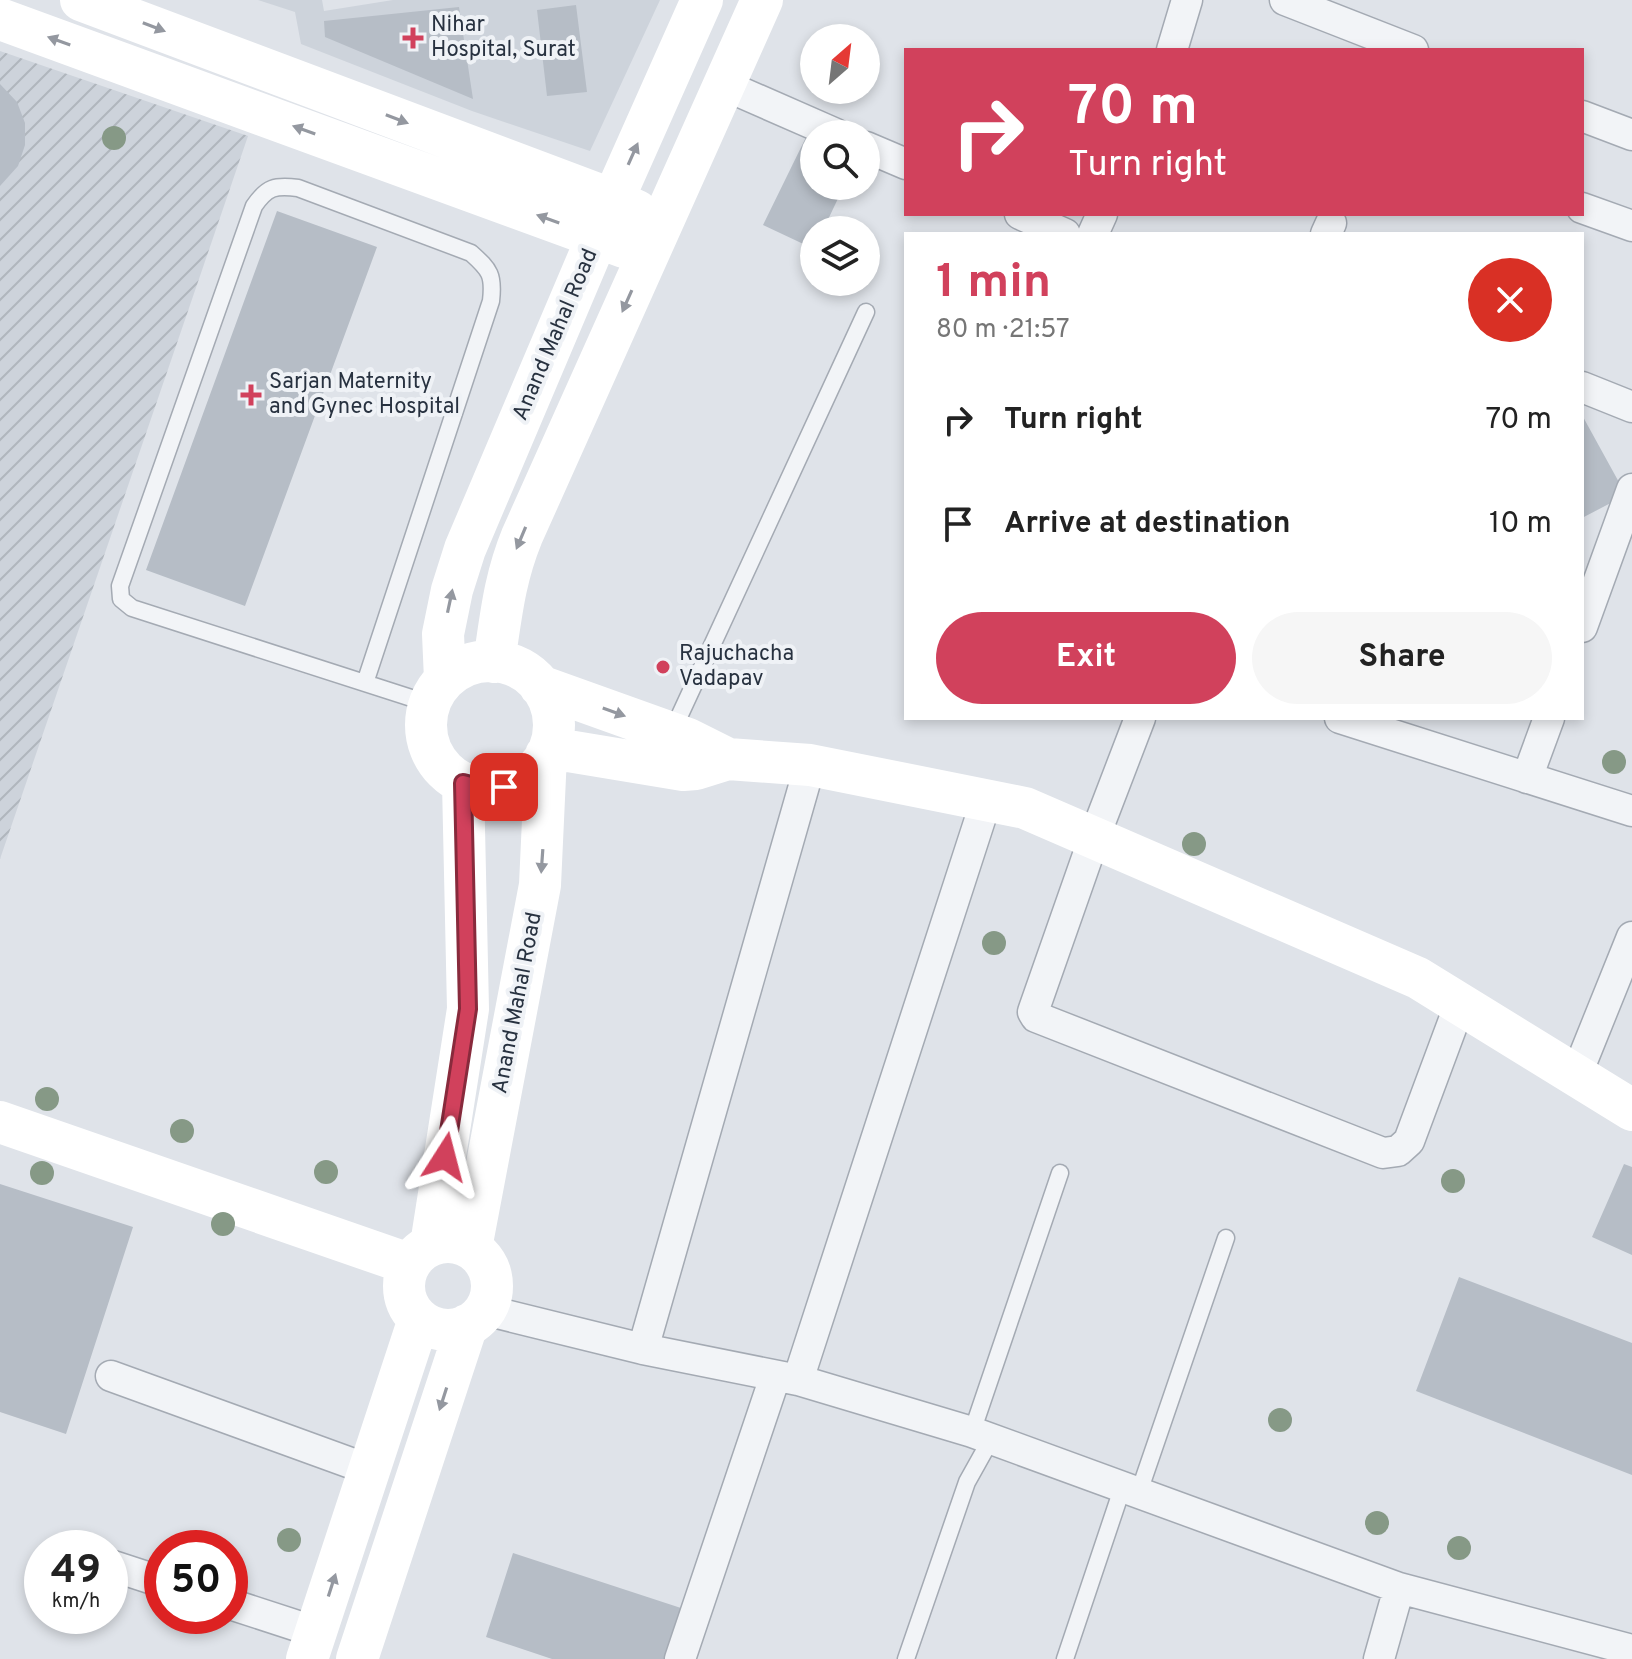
<!DOCTYPE html>
<meta charset="utf-8">
<style>
:root{--surface:#fff;--page:#f6f6f6;--text:#222;--muted:#767676;--accent:#d1415c}
body{margin:0;font-family:Overpass,sans-serif;background:var(--page);color:var(--text);height:100vh;display:flex;flex-direction:column;font-size:30px;white-space:nowrap}
*{box-sizing:border-box;margin:0}
p{font-size:26px;color:var(--muted)}
.icon{flex:none;width:44px;height:44px;fill:none;stroke:currentColor;stroke-width:2;stroke-linecap:round;stroke-linejoin:round}
.map{position:relative;flex:1;overflow:hidden}
.panel{position:absolute;left:904px;top:232px;width:680px;height:488px;display:flex;flex-direction:column;background:var(--surface);border-radius:0px;box-shadow:0 4px 12px #0003}
.panel>*{flex:none}
.top-card{position:absolute;left:904px;top:48px;width:680px;height:168px;border-radius:0px;box-shadow:0 4px 12px #0003;background:#d1415c;color:#fff;overflow:hidden}
.needle{width:52px;rotate:28deg}
.fabs{position:absolute;left:800px;top:24px;display:grid;gap:16px}
.fabs a{display:grid;place-items:center;width:80px;height:80px;border-radius:50%;background:var(--surface);box-shadow:0 4px 12px #0003;font-size:40px}
.speed{position:absolute;left:24px;top:1530px;display:flex;gap:16px;font-size:40px;font-weight:700;text-align:center}
.speed>*{display:grid;place-content:center;width:104px;height:104px;border-radius:50%;background:var(--surface);box-shadow:0 4px 12px #0003;line-height:1}
.speed small{font-size:20px;font-weight:400}
.speed .limit{border:12px solid #d22;background:#fff;color:#111}
.pin{position:absolute;display:grid;place-items:center;width:68px;height:68px;color:#fff;margin:-34px;border-radius:16px;box-shadow:0 4px 12px #0006}
.me{position:absolute;width:88px;margin:-44px;rotate:9deg;stroke-linejoin:round;filter:drop-shadow(0 0 6px #0008)}
.turn{display:flex;align-items:center;gap:28px;height:168px;padding:0 32px;font-size:36px}
.turn .icon{width:104px;height:104px;stroke-width:2.5}
.turn b{display:block;font-size:56px;line-height:68px}
.round{display:grid;place-items:center;flex:none;width:84px;height:84px;border-radius:42px;background:var(--page)}
.overview{display:flex;align-items:center;justify-content:space-between;height:136px;padding:0 32px}
h1{font-size:48px;font-weight:700;line-height:60px;color:var(--accent)}
.action{display:flex;gap:16px;margin-top:auto;padding:16px 32px}
.action a{flex:1;height:92px;border-radius:48px;background:var(--accent);color:#fff;font-size:32px;font-weight:700;line-height:92px;text-align:center}
.action a+a{background:var(--page);color:var(--text)}
ul{padding:0;list-style:none}
li{display:flex;align-items:center;gap:24px;height:104px;padding:0 32px}
li div{flex:1}
li b{display:block;font-size:30px}
li em{font-style:normal}
.map>svg:first-child{display:block}
.built{fill:#cdd3db}
.industrial{fill:url(#industrial-furrows)}
.building{fill:#b6bdc6}
.lines{fill:none;stroke-linecap:round;stroke-linejoin:round}
.lane-casing{stroke:#a4aab3;stroke-width:19}
.street-casing{stroke:#a4aab3;stroke-width:33}
.lane{stroke:#f2f4f7;stroke-width:16}
.street{stroke:#f2f4f7;stroke-width:30}
.secondary{stroke:#fff;stroke-width:42}
.tree{fill:#869986}
.oneway{fill:#9498a0}
.route-casing{stroke:#882a3c;stroke-width:20}
.route{stroke:#d1415c;stroke-width:14}
.poi-dot{fill:#d1415c;stroke:#eff2f6;stroke-width:3}
.labels{text-anchor:middle;dominant-baseline:central;stroke-width:8;stroke-linejoin:round;paint-order:stroke}
.poi-label{font-size:22px;fill:#283240;stroke:#eff2f6;text-anchor:start}
.street-label{font-size:22px;fill:#283240;stroke:#eff2f6}
</style>
<div class="map">
<svg width="1632" height="1659" viewBox="0 0 1632 1659">
<defs>
<pattern id="industrial-furrows" width="10" height="10" patternUnits="userSpaceOnUse" patternTransform="scale(2)"><rect width="10" height="10" fill="#cdd3db"/><path d="M-1 1l2-2M0 10L10 0M9 11l2-2" fill="none" stroke="#b0b6bd"/></pattern>
</defs>
<rect width="100%" height="100%" fill="#dfe3e9"/>
<path class="built" d="M258 0H322L324 11 393 0H660L590 151 472 111 301 44 295 12Z"/>
<path class="industrial" d="M0 51 248 136 0 859Z"/>
<path class="building" d="M576 5 587 92 547 96 537 10Z
M459 7 473 99 325 37 324 21Z
M0 84 17 102 25 123V145L18 166 0 186Z
M810 129 814 134V186H844L823 230H814V249L763 225Z
M277 211 377 247 245 606 146 570Z
M1582 415 1626 495 1582 518Z
M1624 1164 1632 1167V1255L1592 1237Z
M0 1184 133 1227 66 1434 0 1412Z
M1459 1277 1632 1343V1475L1416 1391Z
M513 1553 684 1609 668 1659H552L486 1637Z"/>
<g class="lines">
<g class="lane-casing">
<path id="lane" d="M365 683 491 301C494 275 490 270 471 253L298 188C275 185 267 187 254 206L120 586 121 599 132 608 430 704
M672 732 866 312
M972 1432 1060 1173
M1139 1492 1226 1238
M906 1659 967 1482 991 1439
M1065 1659 1123 1486"/>
</g>
<g class="street-casing">
<path id="street" d="M1285 0 1413 50
M1172 50 1187 0
M724 85 836 134
M1582 116 1632 135
M866 147 906 164
M1582 208 1632 226
M1020 214 1065 234
M1093 234 1102 214
M1326 234 1331 223
M1582 387 1632 407
M1582 627 1632 489
M1140 718 1094 838 1034 1009 1033 1012 1036 1017 1383 1153 1398 1151 1409 1141 1460 1004
M1340 718 1632 811
M1527 778 1549 718
M1576 1076 1632 937
M485 1310 643 1349 798 1380 972 1432 1399 1588 1379 1659
M643 1349 810 765
M111 1376 370 1470
M798 1380 986 801
M110 1565 162 1582
M1399 1588 1632 1650
M230 1604 316 1632
M680 1659 775 1377"/>
</g>
<use href="#lane" class="lane"/>
<use href="#street" class="street"/>
<path class="secondary" d="M81 0 613 200 637 211
M0 19 624 247
M426 725a64 64 0 1 1 128 0a64 64 0 1 1-128 0Z
M494 662C501 617 504 580 522 536L762 0
M445 679 443 634 452 590 465 549 613 200 702 0
M540 686 688 739 728 759
M550 748 683 770 696 769 728 759 810 765 1025 808 1418 978 1632 1110
M0 1122 409 1264
M404 1286a44 44 0 1 1 88 0a44 44 0 1 1-88 0Z
M431 1245 468 1009 463 783
M471 1248 540 885 546 755
M307 1659 419 1319
M357 1659 467 1325"/>
</g>
<g class="tree">
<circle cx="114" cy="138" r="12"/>
<circle cx="1614" cy="762" r="12"/>
<circle cx="1194" cy="844" r="12"/>
<circle cx="994" cy="943" r="12"/>
<circle cx="47" cy="1099" r="12"/>
<circle cx="182" cy="1131" r="12"/>
<circle cx="326" cy="1172" r="12"/>
<circle cx="42" cy="1173" r="12"/>
<circle cx="1453" cy="1181" r="12"/>
<circle cx="223" cy="1224" r="12"/>
<circle cx="1280" cy="1420" r="12"/>
<circle cx="1377" cy="1523" r="12"/>
<circle cx="289" cy="1540" r="12"/>
<circle cx="1459" cy="1548" r="12"/>
</g>
<defs><path id="oneway-solid" d="M-6-.8H1V-3.2L6.5 0L1 3.2V.8H-6Z" transform="scale(2)"/></defs>
<g class="oneway">
<use href="#oneway-solid" transform="translate(154 27) rotate(21)"/>
<use href="#oneway-solid" transform="translate(59 41) rotate(-160)"/>
<use href="#oneway-solid" transform="translate(397 119) rotate(21)"/>
<use href="#oneway-solid" transform="translate(304 130) rotate(-160)"/>
<use href="#oneway-solid" transform="translate(633 154) rotate(-66)"/>
<use href="#oneway-solid" transform="translate(548 219) rotate(-160)"/>
<use href="#oneway-solid" transform="translate(627 301) rotate(114)"/>
<use href="#oneway-solid" transform="translate(521 538) rotate(113)"/>
<use href="#oneway-solid" transform="translate(450 601) rotate(-78)"/>
<use href="#oneway-solid" transform="translate(614 712) rotate(20)"/>
<use href="#oneway-solid" transform="translate(542 861) rotate(94)"/>
<use href="#oneway-solid" transform="translate(443 1399) rotate(108)"/>
<use href="#oneway-solid" transform="translate(332 1585) rotate(-72)"/>
</g>
<g class="lines">
<g class="route-casing">
<path id="route" d="M445 1157 468 1009 463 783 483 788 504 787"/>
</g>
<use href="#route" class="route"/>
</g>
<g class="poi-dot">
<path d="M409 26h8v8h8v8h-8v8h-8v-8h-8v-8h8z"/>
<path d="M247 383h8v8h8v8h-8v8h-8v-8h-8v-8h8z"/>
<circle cx="663" cy="667" r="8"/>
</g>
<g class="labels">
<g class="poi-label">
<text x="431" y="25">Nihar<tspan x="431" dy="25">Hospital, Surat</tspan></text>
<text x="269" y="382">Sarjan Maternity<tspan x="269" dy="25">and Gynec Hospital</tspan></text>
<text x="679" y="654">Rajuchacha<tspan x="679" dy="25">Vadapav</tspan></text>
</g>
<g class="street-label">
<text transform="translate(556 335) rotate(-67)">Anand Mahal Road</text>
<text transform="translate(518 1003) rotate(-79)">Anand Mahal Road</text>
</g>
</g>
</svg>
<div class="fabs">
<a><svg class="needle" viewBox="-14 -14 28 28"><path d="M0-13l5 13h-10z" fill="#e53935"/><path d="M0 13l5-13h-10z" fill="#767676"/></svg></a>
<a><svg class="icon" aria-label="search" viewBox="0 0 24 24"><circle cx="10" cy="10" r="6"/><path d="M15 15l6 6"/></svg></a>
<a><svg class="icon" aria-label="layers" viewBox="0 0 24 24"><path d="M12 4l9 5-9 5-9-5zM3 14l9 5 9-5"/></svg></a>
</div>
<div class="speed"><div>49<small>km/h</small></div><div class="limit">50</div></div>
<div class="pin" style="left:504px;top:787px;background:#d93025"><svg class="icon" aria-label="arrive" viewBox="0 0 24 24"><path d="M6 21V4h12l-3 4 3 4H6"/></svg></div>
<svg class="me" style="left:445px;top:1157px" viewBox="-20 -20 40 40"><path d="M0-17L14 15 0 8-14 15z" fill="#d1415c" stroke="#fff" stroke-width="4"/></svg>
<div class="top-card">
<div class="turn"><svg class="icon" aria-label="right" viewBox="0 0 24 24"><path d="M7 20v-9h11M14 6l5 5-5 5"/></svg><div><b>70 m</b>Turn right</div></div>
</div>
<section class="panel">
<div class="overview"><div><h1>1 min</h1><p>80 m · 21:57</p></div><a class="round" style="background:#d93025;color:#fff"><svg class="icon" aria-label="close" viewBox="0 0 24 24"><path d="M6 6l12 12M18 6L6 18"/></svg></a></div>
<ul>
<li><svg class="icon" aria-label="right" viewBox="0 0 24 24"><path d="M7 20v-9h11M14 6l5 5-5 5"/></svg><div><b>Turn right</b></div><em>70 m</em></li>
<li><svg class="icon" aria-label="arrive" viewBox="0 0 24 24"><path d="M6 21V4h12l-3 4 3 4H6"/></svg><div><b>Arrive at destination</b></div><em>10 m</em></li>
</ul>
<div class="action"><a>Exit</a><a>Share</a></div>
</section>
</div>
